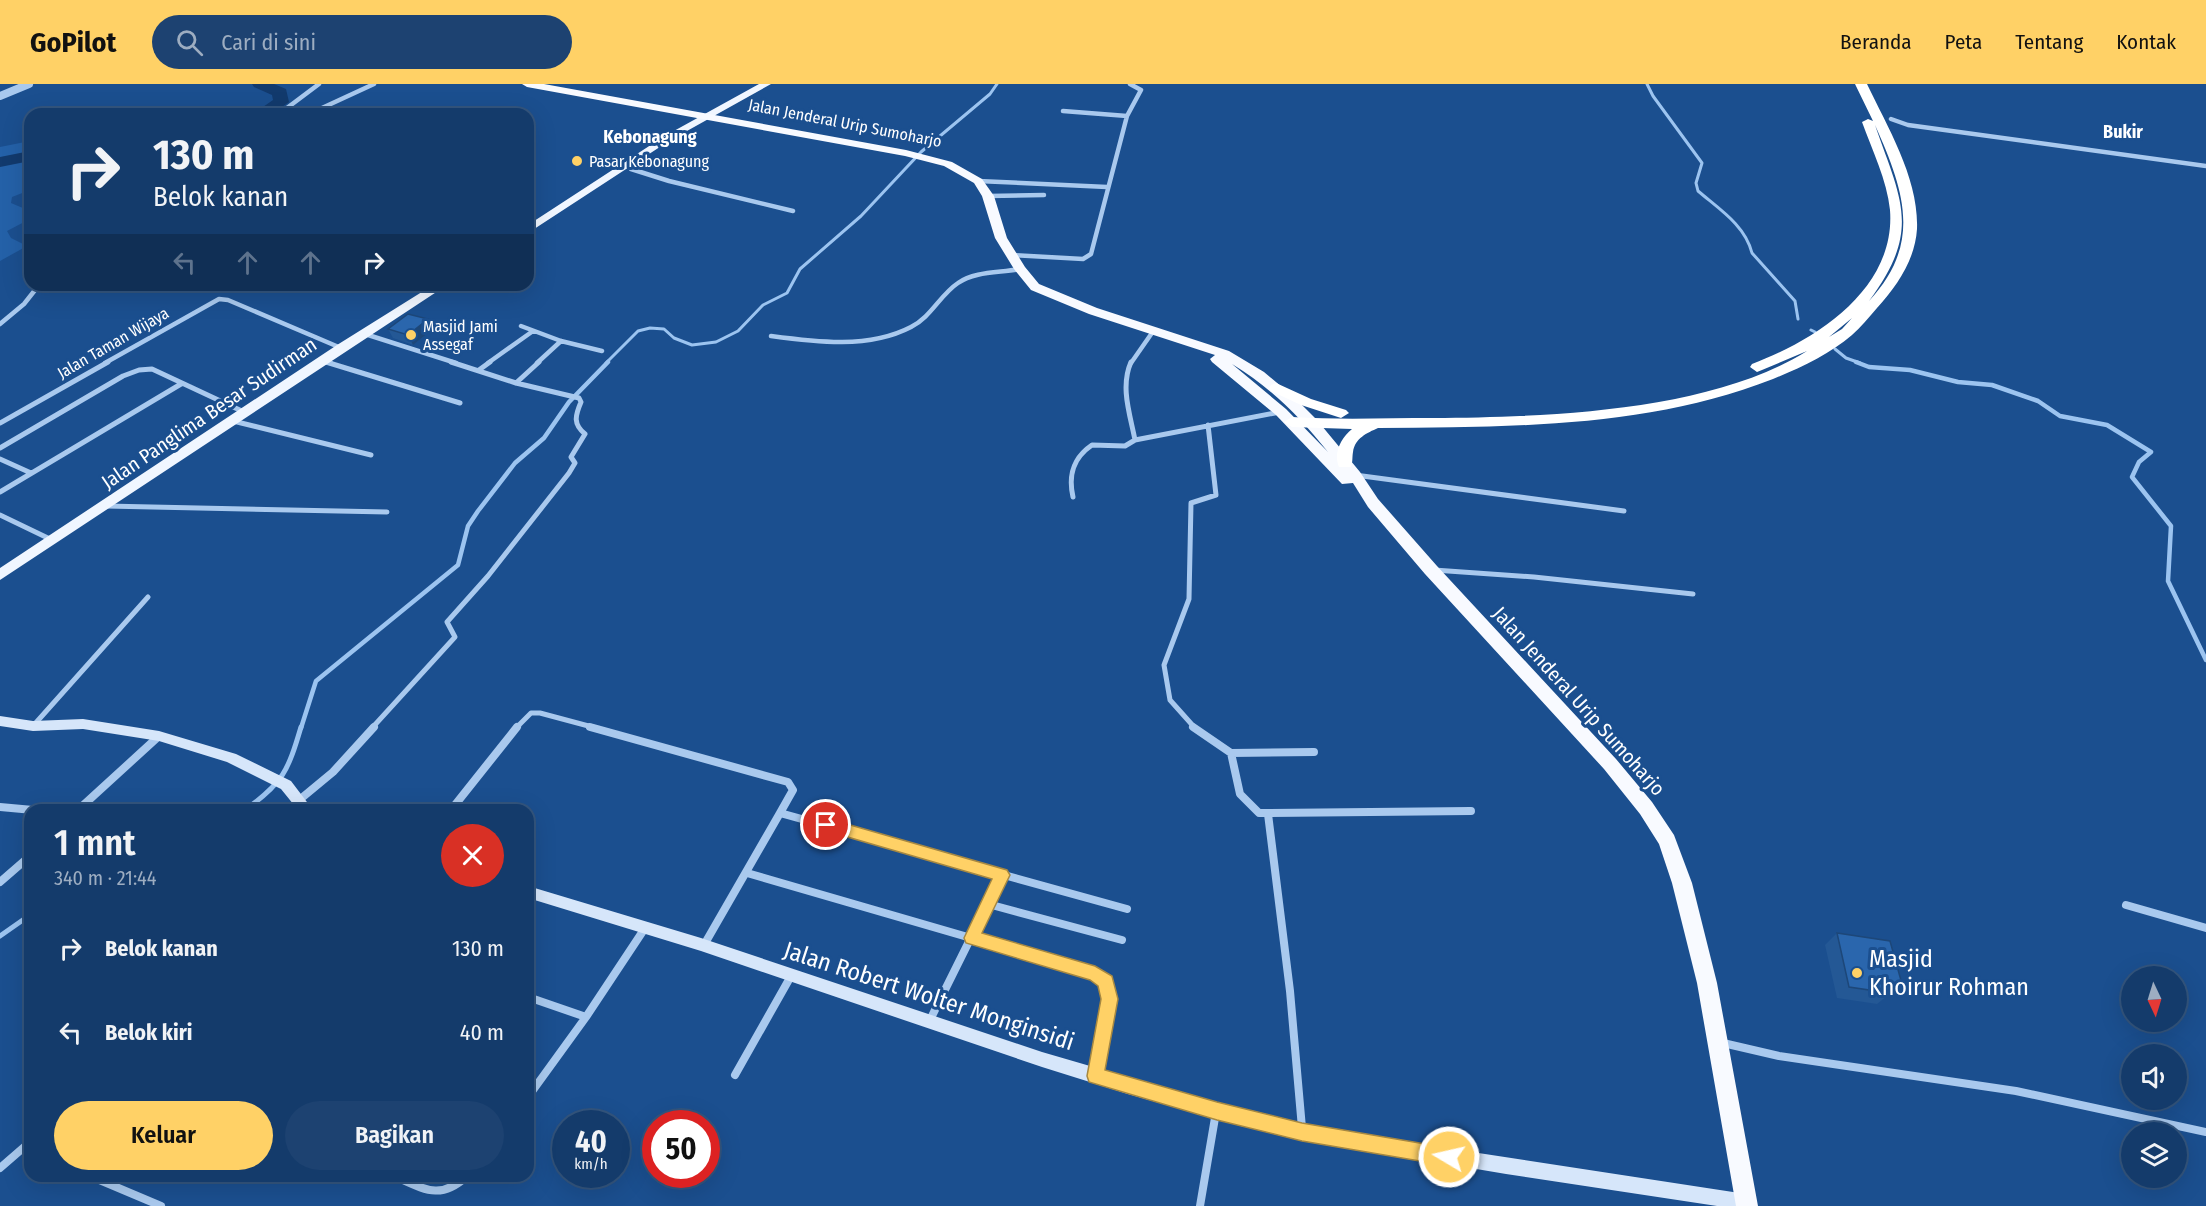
<!DOCTYPE html>
<html lang="id">
<meta charset="utf-8">
<style>
:root{--surface:#143b6b;--page:#1d4271;--text:#f1f3f6;--muted:#9dadc1;--line:#33557e;--accent:#ffd166}
body{margin:0;font-family:"Fira Sans Condensed",sans-serif;background:var(--page);color:var(--text);height:100vh;display:flex;flex-direction:column;font-size:22px;white-space:nowrap}
*{box-sizing:border-box;margin:0}
p{font-size:20px;color:var(--muted)}
.icon{flex:none;width:33px;height:33px;fill:none;stroke:currentColor;stroke-width:2;stroke-linecap:round;stroke-linejoin:round}
.map{position:relative;flex:1;overflow:hidden}
.details{position:absolute;left:24px;top:720px;width:510px;height:378px;display:flex;flex-direction:column;background:var(--surface);border-radius:18px;box-shadow:0 6px 24px #0002,0 0 0 2px var(--line)}
.details>*{flex:none}
.top-card{position:absolute;left:24px;top:24px;width:510px;height:183px;border-radius:18px;box-shadow:0 6px 24px #0002,0 0 0 2px var(--line);background:#143b6b;color:var(--text);overflow:hidden}
.needle{width:39px;rotate:176deg}
.tools{position:absolute;left:2121px;top:882px;display:grid;gap:12px}
.tools a{display:grid;place-items:center;width:66px;height:66px;border-radius:50%;background:var(--surface);box-shadow:0 6px 24px #0002,0 0 0 2px var(--line);font-size:30px}
.speed{position:absolute;left:552px;top:1026px;display:flex;gap:12px;font-size:30px;font-weight:700;text-align:center}
.speed>*{display:grid;place-content:center;width:78px;height:78px;border-radius:50%;background:var(--surface);box-shadow:0 6px 24px #0002,0 0 0 2px var(--line);line-height:1}
.speed small{font-size:15px;font-weight:400}
.speed .limit{border:9px solid #d22;background:#fff;color:#111}
.pin{position:absolute;display:grid;place-items:center;width:51px;height:51px;color:#fff;margin:-26px;border:3px solid #fff;border-radius:50%;box-shadow:0 2px 6px #0007}
.me{position:absolute;width:66px;margin:-33px;rotate:279deg;stroke-linejoin:round;filter:drop-shadow(0 0 4px #0008)}
.turn{display:flex;align-items:center;gap:21px;height:126px;padding:0 30px;font-size:27px}
.turn .icon{width:78px;height:78px;stroke-width:2.5}
.turn b{display:block;font-size:42px;line-height:51px}
.lanes{display:flex;align-items:center;height:57px;padding:0 30px;background:#0003;justify-content:center;gap:30px;direction:ltr}
.lanes .off{opacity:.35}
.round{display:grid;place-items:center;flex:none;width:63px;height:63px;border-radius:32px;background:var(--page)}
.head{display:flex;align-items:center;justify-content:space-between;height:102px;padding:0 30px}
h1{font-size:36px;font-weight:600;line-height:45px}
.cta{display:flex;gap:12px;margin-top:auto;padding:12px 30px}
.cta a{flex:1;height:69px;border-radius:36px;background:var(--accent);color:#111;font-size:24px;font-weight:600;line-height:69px;text-align:center}
.cta a+a{background:var(--page);color:var(--text)}
ul{padding:0;list-style:none}
li{display:flex;align-items:center;gap:18px;height:84px;padding:0 30px}
li div{flex:1}
li b{display:block;font-size:22px}
li em{font-style:normal}
header{display:flex;align-items:center;gap:36px;box-sizing:border-box;height:84px;padding:0 30px;background:var(--accent);color:#111}
header strong{font-size:28px}
nav{display:flex;gap:33px;margin-inline-start:auto;font-size:21px}
.search{width:420px;height:54px;background:var(--page);display:flex;align-items:center;gap:15px;box-sizing:border-box;padding:0 21px;border-radius:33px;color:var(--muted);font-size:22px}
.map>svg:first-child{display:block}
.green{fill:#2461a8}
.lines{fill:none;stroke-linecap:round;stroke-linejoin:round}
.stream-far2{stroke:#9cc4f0;stroke-width:3}
.stream-far1{stroke:#9cc4f0;stroke-width:4.5}
.stream{stroke:#9cc4f0;stroke-width:5}
.river{fill:#123a6d;fill-rule:evenodd}
.minor-far2{stroke:#a9c9ee;stroke-width:4.5}
.minor-far1{stroke:#a9c9ee;stroke-width:5}
.minor{stroke:#a9c9ee;stroke-width:8}
.tertiary{stroke:#a9c9ee;stroke-width:8}
.secondary{fill:#d6e6fa;fill-rule:evenodd}
.primary{fill:#f0f6ff;fill-rule:evenodd}
.trunk{fill:#f8faff;fill-rule:evenodd}
.motorway{fill:#fff;fill-rule:evenodd}
.wall{fill:#245895}
.shaded-wall{fill:#1d4779}
.building{fill:#2a66ad;stroke:#1d4779;stroke-width:1.5}
.route{fill:#ffd166;stroke:#a68842;stroke-width:1.5}
.poi-dot{fill:#ffd166;stroke:#1b4f8f;stroke-width:2}
.labels{text-anchor:middle;dominant-baseline:central;stroke-width:6;stroke-linejoin:round;paint-order:stroke}
.far-street-label{font-size:16px;fill:#fff;stroke:#1b4f8f}
.far-poi-label{font-size:16px;fill:#fff;stroke:#1b4f8f;text-anchor:start}
.far-quarter-label{font-size:18px;font-weight:bold;fill:#fff;stroke:#1b4f8f}
.street-label{font-size:20px;fill:#fff;stroke:#1b4f8f}
.near-poi-label{font-size:24px;fill:#fff;stroke:#1b4f8f;text-anchor:start}
.near-street-label{font-size:24px;fill:#fff;stroke:#1b4f8f}
</style>
<header>
<strong>GoPilot</strong>
<div class="search"><svg class="icon" aria-label="search" viewBox="0 0 24 24"><circle cx="10" cy="10" r="6"/><path d="M15 15l6 6"/></svg>Cari di sini</div>
<nav><a>Beranda</a><a>Peta</a><a>Tentang</a><a>Kontak</a></nav>
</header>
<div class="map">
<svg width="2206" height="1122" viewBox="0 0 2206 1122">
<rect width="100%" height="100%" fill="#1b4f8f"/>
<path class="green" d="M30 57V106L12 113 11 119 30 127V135L7 147 11 154 27 162 0 177V63Z"/>
<g class="lines">
<path class="stream-far2" d="M1647 0 1653 12 1702 79 1696 99 1698 107C1719 125 1745 141 1752 169L1795 217 1798 235
M1811 246 1815 248
M1835 265 1846 274 1860 279
M606 279 638 247 650 244 664 245 674 254 692 261 716 258 738 247 763 221 787 209 800 185 861 132 921 68 990 10 997 0"/>
<path class="stream-far1" d="M1856 278 1869 283 1910 286 1958 298 1992 301 2038 317 2060 332 2107 341 2151 368 2139 378 2132 393 2171 442 2168 497 2206 576
M301 644 316 597 458 481 468 442 478 427 515 379 544 354 569 318 608 278"/>
<path class="stream" d="M245 726C283 699 288 687 301 643
M0 852 30 831"/>
<path class="river" d="M252 0H274L286 5 289 18 272 30H253L273 16 272 11 254 3Z
M30 67V77L0 83V73Z"/>
<path class="minor-far2" d="M279 30 319 0
M309 30 374 0
M1127 32 1141 6 1130 0
M1891 35 1908 41 2206 82
M631 85 669 97 793 127
M978 97 1107 103
M988 112 1044 111
M1012 171 1083 175 1091 170 1127 32 1063 27
M0 240 24 220 39 201
M521 242 561 257 602 267
M365 250 456 279
M771 252C816 258 869 265 911 243 931 233 940 211 958 199 975 187 1000 189 1020 185
M323 277 331 279
M105 279 219 215 228 216 341 264
M488 279 533 247
M537 279 561 257
M1131 279 1154 246"/>
<path class="minor-far1" d="M326 278 460 319
M1131 278C1120 303 1130 330 1135 356
M479 286 490 278
M516 299 539 278
M233 337 371 371
M0 339 108 278
M0 364 123 292 139 286 152 285 244 328
M0 375 31 389
M1355 391 1624 427
M0 408 181 300
M1073 413C1068 391 1073 374 1092 361L1125 362 1135 356 1280 328
M106 422 387 428
M0 431 52 456
M1434 486 1534 493 1693 510
M33 642 148 513
M372 644 455 553 447 538 488 492 569 389 575 379 571 373 585 350C573 340 575 332 581 318L579 314 516 299 451 278
M516 644 531 629H540L596 644
M1195 644 1170 616 1164 581 1189 515 1191 419 1216 411 1208 341"/>
<path class="minor" d="M590 643 788 698 793 706 780 729 1127 825
M1193 643 1231 669 1314 668
M1231 669 1240 710 1259 729 1471 727
M298 717 333 688 374 643
M0 723 33 726
M78 726 159 652
M451 726 517 643
M1268 730 1290 907 1302 1044
M747 789 1095 890 1106 898 1110 915 1096 990
M0 798 30 772
M988 820 1122 856
M2126 821 2206 844
M704 861 780 729
M528 913 586 933
M930 936 1002 791
M1723 959 1779 972 2016 1007 2206 1048
M735 991 791 892
M528 1013 586 933 645 844
M0 1084 30 1058
M90 1092 161 1122
M394 1092C424 1105 440 1117 467 1092
M1200 1122 1216 1028"/>
<path class="tertiary" d="M0 12 29 0"/>
<path class="secondary" d="M0 632 33 637 83 635 159 647 236 670 291 697 313 726H298L281 705 227 678 159 657 83 645 33 647 0 642Z
M528 802 701 854 1042 968 1241 1026 1320 1043 1426 1061 1746 1110 1752 1112 1754 1118 1753 1122H1717L1506 1090 1346 1063 1241 1042 1128 1010 1042 983 701 867 528 814Z"/>
<path class="primary" d="M759 0H771L669 57 528 149V141L663 53Z
M433 201H447L0 496V484L337 261Z"/>
<path class="trunk" d="M522 0H544L906 66 952 78 982 95 994 112 1007 154 1025 183 1039 200 1097 224 1229 267 1264 288 1294 313 1317 336 1360 388 1378 415 1437 482 1616 675 1652 718 1674 751 1692 799 1717 899 1758 1122H1736L1697 899 1672 799 1659 760 1640 730 1604 685 1425 490 1368 423 1353 399 1342 400 1276 331 1212 278 1210 275 1215 271 1089 230 1031 206 1014 185 995 154 982 112 974 99 944 82 905 72 527 3ZM1232 280C1270 303 1300 333 1328 368L1286 325Z"/>
<path class="motorway" d="M1855 0H1867C1888 44 1919 95 1917 145 1915 176 1897 202 1877 224 1869 233 1861 243 1852 251 1830 270 1800 284 1773 295 1648 344 1511 343 1378 344 1367 349 1355 354 1353 368 1352 374 1353 377 1351 383H1339C1333 369 1341 354 1352 345L1292 343 1284 338 1292 333C1339 336 1386 334 1434 334 1547 333 1709 328 1807 267L1762 286 1757 288 1750 283 1752 280C1816 256 1896 205 1890 126 1887 96 1872 66 1862 38L1868 35 1873 37ZM1875 41C1904 106 1923 159 1869 217 1922 146 1901 116 1875 41ZM1852 234 1842 245 1829 253Z
M1276 299 1311 315 1346 326 1349 329 1341 334 1301 321 1271 307 1269 304 1271 301Z"/>
</g>
<path class="wall" d="M428 235 433 245 413 261 393 254 388 245Z
M1837 849 1902 900 1877 920 1837 914 1825 861Z"/>
<path class="shaded-wall" d="M428 235 433 245 413 261 408 251Z"/>
<path class="building" d="M408 230 428 235 408 251 388 245Z
M1837 849 1890 857 1902 900 1887 898 1890 909 1849 903Z"/>
<path class="route" d="M826 734 1007 786 1010 791 982 849 1095 882 1112 892 1118 915 1105 986 1217 1018 1302 1039 1449 1064 1456 1066 1458 1073 1456 1079 1449 1082 1302 1057 1217 1036 1089 998 1087 992 1101 915 1098 902 1090 896 966 859 964 854 992 795 820 745 818 741 820 736Z"/>
<g class="poi-dot">
<circle cx="577" cy="77" r="6"/>
<circle cx="411" cy="251" r="6"/>
<circle cx="1857" cy="889" r="6"/>
</g>
<g class="labels">
<g class="far-street-label">
<text transform="translate(845 39) rotate(11)">Jalan Jenderal Urip Sumoharjo</text>
<text transform="translate(113 259) rotate(-30)">Jalan Taman Wijaya</text>
</g>
<g class="far-poi-label">
<text x="589" y="77">Pasar Kebonagung</text>
<text x="423" y="242">Masjid Jami<tspan x="423" dy="18">Assegaf</tspan></text>
</g>
<g class="far-quarter-label">
<text x="2123" y="48">Bukir</text>
<text x="650" y="53">Kebonagung</text>
</g>
<g class="street-label">
<text transform="translate(209 329) rotate(-34)">Jalan Panglima Besar Sudirman</text>
<text transform="translate(1579 617) rotate(48)">Jalan Jenderal Urip Sumoharjo</text>
</g>
<g class="near-poi-label">
<text x="1869" y="875">Masjid<tspan x="1869" dy="28">Khoirur Rohman</tspan></text>
</g>
<g class="near-street-label">
<text transform="translate(929 912) rotate(18)">Jalan Robert Wolter Monginsidi</text>
</g>
</g>
</svg>
<div class="tools">
<a><svg class="needle" viewBox="-14 -14 28 28"><path d="M0-13l5 13h-10z" fill="#e53935"/><path d="M0 13l5-13h-10z" fill="#9dadc1"/></svg></a>
<a><svg class="icon" aria-label="sound" viewBox="0 0 24 24"><path d="M4 9h4l5-4v14l-5-4H4zM17 9q2 3 0 6"/></svg></a>
<a><svg class="icon" aria-label="layers" viewBox="0 0 24 24"><path d="M12 4l9 5-9 5-9-5zM3 14l9 5 9-5"/></svg></a>
</div>
<div class="speed"><div>40<small>km/h</small></div><div class="limit">50</div></div>
<div class="pin" style="left:826px;top:741px;background:#d93025"><svg class="icon" aria-label="arrive" viewBox="0 0 24 24"><path d="M6 21V4h12l-3 4 3 4H6"/></svg></div>
<svg class="me" style="left:1449px;top:1073px" viewBox="-20 -20 40 40"><circle r="17" fill="#ffd166" stroke="#fff" stroke-width="3"/><path d="M0-11L8 9 0 5-8 9z" fill="#fff"/></svg>
<div class="top-card">
<div class="turn"><svg class="icon" aria-label="right" viewBox="0 0 24 24"><path d="M7 20v-9h11M14 6l5 5-5 5"/></svg><div><b>130 m</b>Belok kanan</div></div>
<div class="lanes"><svg class="icon off" aria-label="left" viewBox="0 0 24 24"><path d="M17 20v-9H6M10 6l-5 5 5 5"/></svg><svg class="icon off" aria-label="ahead" viewBox="0 0 24 24"><path d="M12 20V5M6 11l6-6 6 6"/></svg><svg class="icon off" aria-label="ahead" viewBox="0 0 24 24"><path d="M12 20V5M6 11l6-6 6 6"/></svg><svg class="icon" aria-label="right" viewBox="0 0 24 24"><path d="M7 20v-9h11M14 6l5 5-5 5"/></svg></div>
</div>
<section class="details">
<div class="head"><div><h1>1 mnt</h1><p>340 m · 21:44</p></div><a class="round" style="background:#d93025;color:#fff"><svg class="icon" aria-label="close" viewBox="0 0 24 24"><path d="M6 6l12 12M18 6L6 18"/></svg></a></div>
<ul>
<li><svg class="icon" aria-label="right" viewBox="0 0 24 24"><path d="M7 20v-9h11M14 6l5 5-5 5"/></svg><div><b>Belok kanan</b></div><em>130 m</em></li>
<li><svg class="icon" aria-label="left" viewBox="0 0 24 24"><path d="M17 20v-9H6M10 6l-5 5 5 5"/></svg><div><b>Belok kiri</b></div><em>40 m</em></li>
</ul>
<div class="cta"><a>Keluar</a><a>Bagikan</a></div>
</section>
</div>
